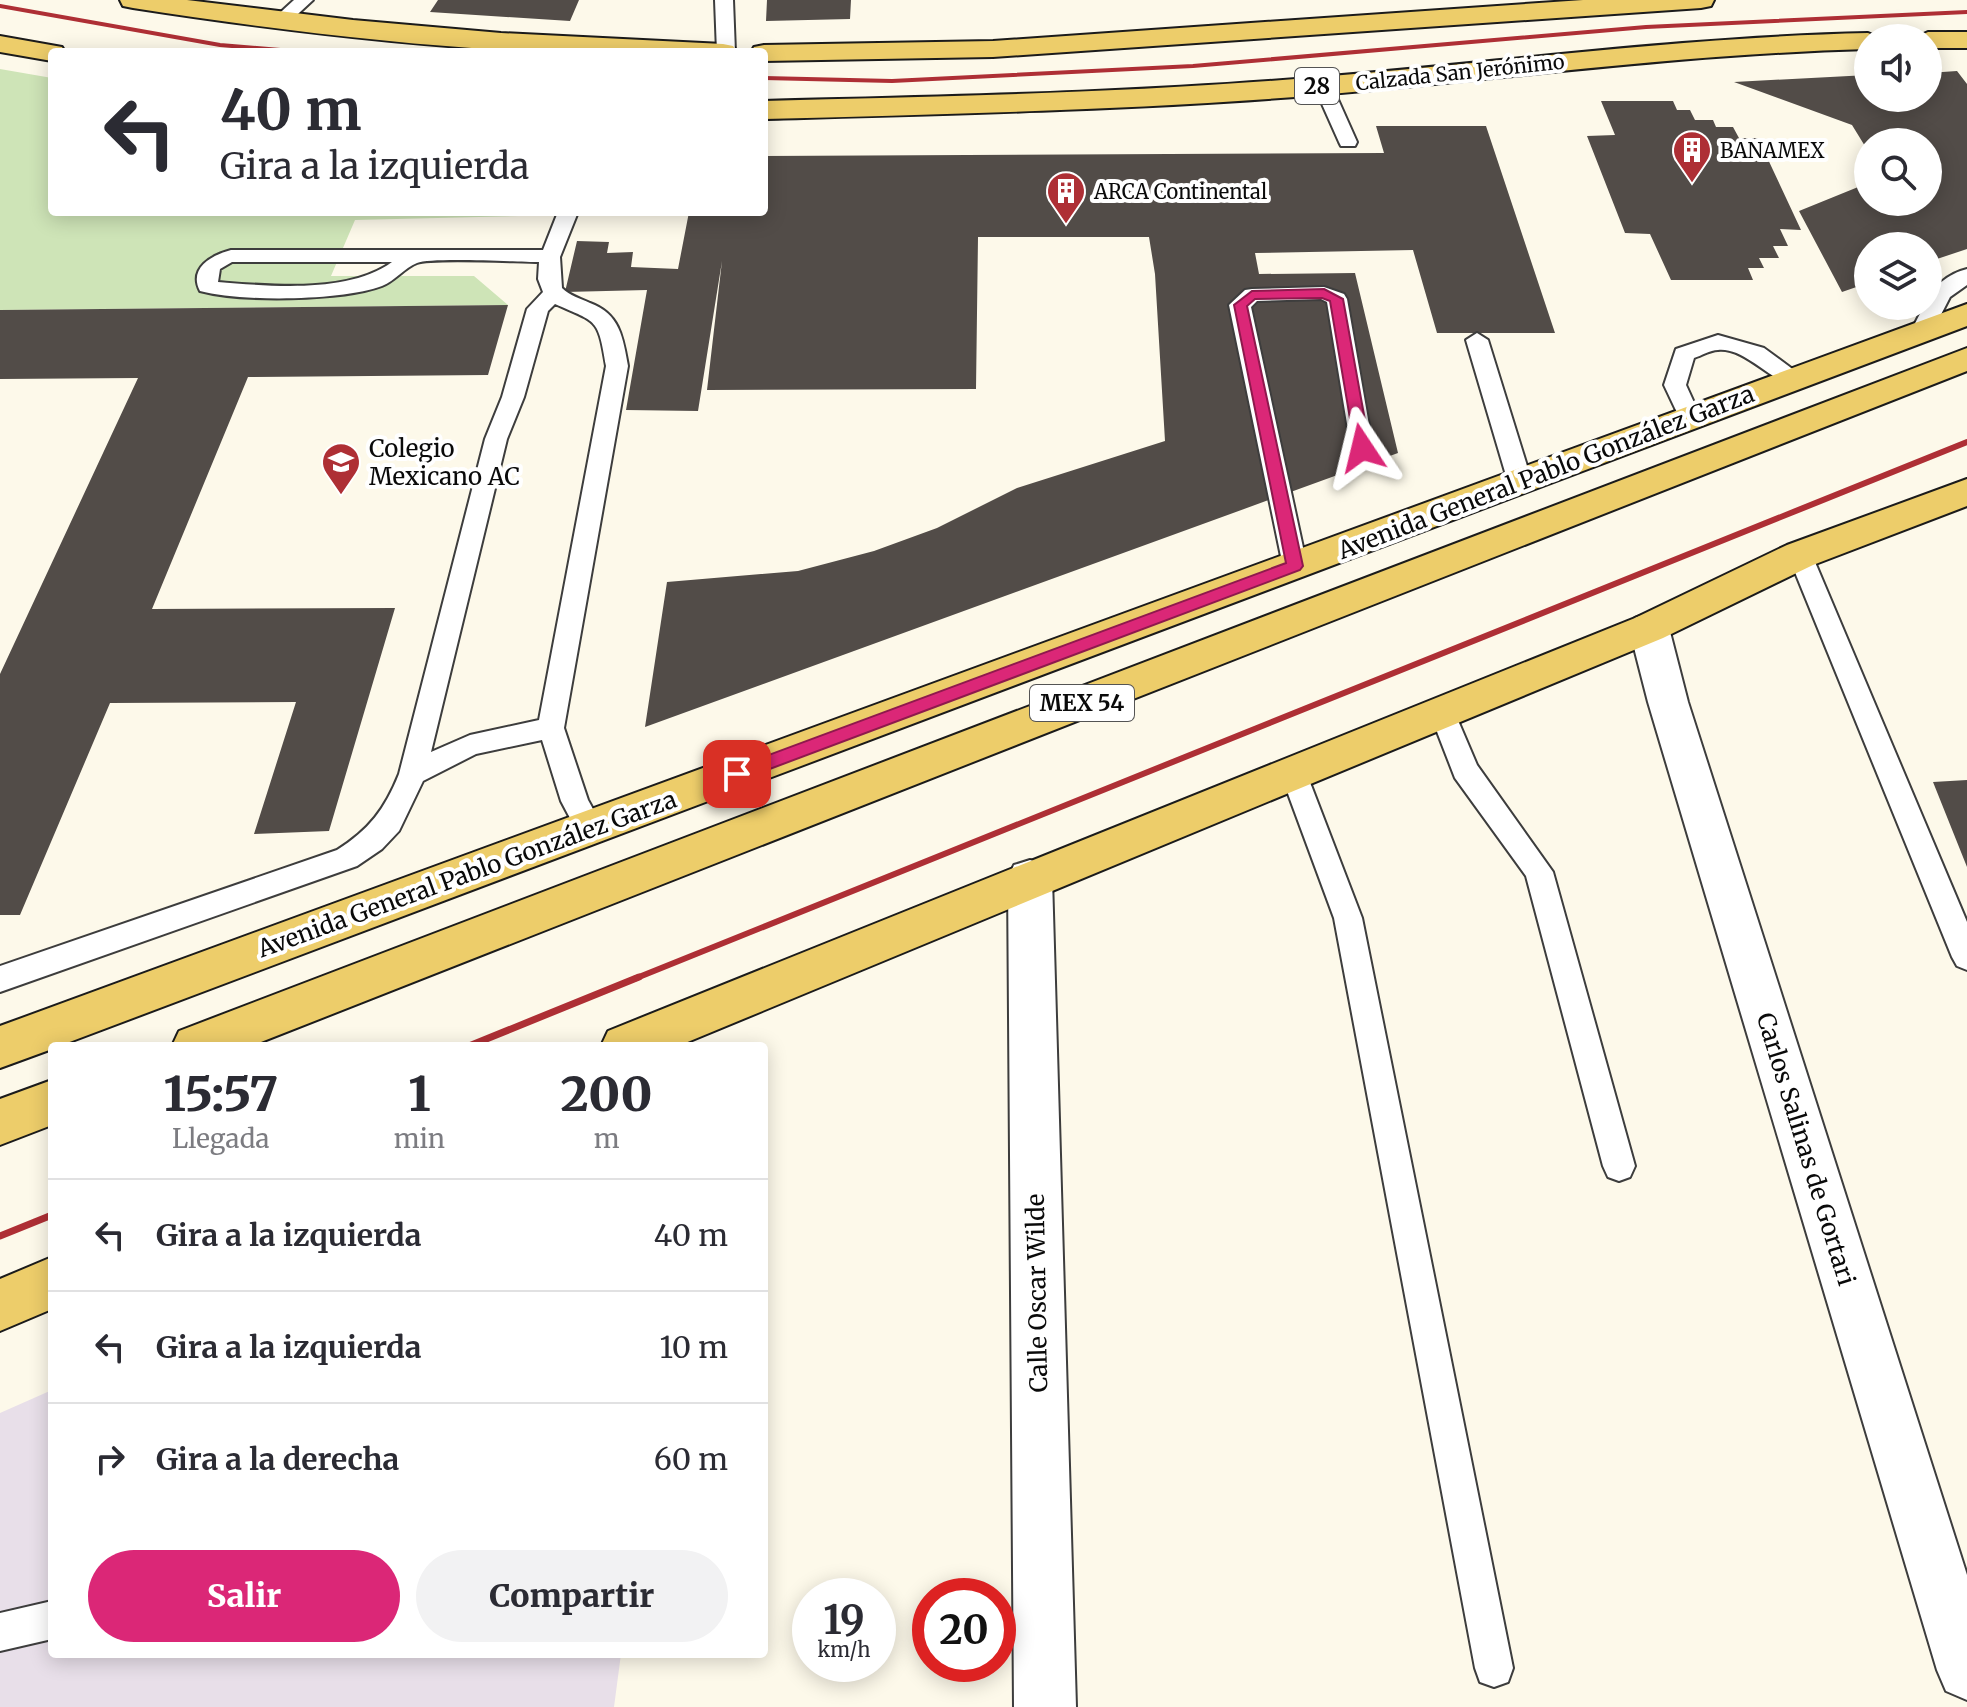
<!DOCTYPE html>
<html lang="es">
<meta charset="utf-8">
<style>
:root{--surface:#fff;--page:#f2f2f3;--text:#2b2b33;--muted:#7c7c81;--line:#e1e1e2;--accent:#db2777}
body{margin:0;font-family:Merriweather,serif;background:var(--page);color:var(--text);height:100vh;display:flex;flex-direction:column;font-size:30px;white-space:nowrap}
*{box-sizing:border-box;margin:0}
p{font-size:26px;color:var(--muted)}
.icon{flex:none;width:44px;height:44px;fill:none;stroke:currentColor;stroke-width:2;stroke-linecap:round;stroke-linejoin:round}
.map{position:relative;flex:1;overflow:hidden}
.drawer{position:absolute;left:48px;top:1042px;width:720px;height:616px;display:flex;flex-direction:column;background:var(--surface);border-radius:8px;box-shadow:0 4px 20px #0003}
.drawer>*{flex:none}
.guide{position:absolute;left:48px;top:48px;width:720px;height:168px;border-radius:8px;box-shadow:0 4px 20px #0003;background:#fff;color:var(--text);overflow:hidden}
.buttons{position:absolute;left:1854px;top:24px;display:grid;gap:16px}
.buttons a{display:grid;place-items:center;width:88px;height:88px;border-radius:50%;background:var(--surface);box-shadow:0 4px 20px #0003;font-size:40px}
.speed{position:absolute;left:792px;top:1578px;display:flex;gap:16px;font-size:40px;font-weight:700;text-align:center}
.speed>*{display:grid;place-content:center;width:104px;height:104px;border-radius:50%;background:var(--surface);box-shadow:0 4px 20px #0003;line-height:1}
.speed small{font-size:20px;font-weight:400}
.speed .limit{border:12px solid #d22;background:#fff;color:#111}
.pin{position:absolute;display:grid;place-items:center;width:68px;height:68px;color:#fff;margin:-34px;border-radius:16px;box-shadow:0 4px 12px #0006}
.me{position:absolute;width:88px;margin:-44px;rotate:350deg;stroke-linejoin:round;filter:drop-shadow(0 0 6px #0008)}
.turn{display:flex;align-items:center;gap:28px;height:168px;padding:0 40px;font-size:36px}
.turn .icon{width:104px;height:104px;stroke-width:2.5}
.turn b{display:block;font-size:56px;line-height:68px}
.eta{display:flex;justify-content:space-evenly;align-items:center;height:136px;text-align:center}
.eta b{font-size:48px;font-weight:800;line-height:56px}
.action{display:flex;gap:16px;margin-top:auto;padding:16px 40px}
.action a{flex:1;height:92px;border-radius:48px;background:var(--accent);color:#fff;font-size:32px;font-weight:800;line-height:92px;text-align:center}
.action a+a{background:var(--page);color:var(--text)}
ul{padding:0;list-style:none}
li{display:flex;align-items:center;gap:24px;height:112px;padding:0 40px;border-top:2px solid var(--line)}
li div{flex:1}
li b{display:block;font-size:30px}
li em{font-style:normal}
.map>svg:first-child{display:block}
.industrial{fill:#e8dfe9}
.green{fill:#cee4b7}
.building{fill:#524c48}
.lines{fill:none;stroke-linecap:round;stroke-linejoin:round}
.service-casing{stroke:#3d3d3d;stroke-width:4}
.minor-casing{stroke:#3d3d3d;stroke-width:4}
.primary-casing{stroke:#1b1b1b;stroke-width:4}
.service{fill:#fff;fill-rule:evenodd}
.minor{fill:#fff;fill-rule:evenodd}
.primary{fill:#edcd6a;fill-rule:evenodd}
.rail-far2{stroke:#ae2f35;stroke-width:4}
.rail-far1{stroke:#ae2f35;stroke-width:6}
.rail{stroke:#ae2f35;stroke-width:7}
.route{fill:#db2777;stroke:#8e194d;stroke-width:2}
.labels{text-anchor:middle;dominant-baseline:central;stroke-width:8;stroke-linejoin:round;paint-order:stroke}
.far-street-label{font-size:20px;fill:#0a0a0a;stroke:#fff}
.far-poi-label{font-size:20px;fill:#0a0a0a;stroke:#fff;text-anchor:start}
.shield{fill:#fff;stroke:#545454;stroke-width:2}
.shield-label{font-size:22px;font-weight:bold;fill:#0a0a0a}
.poi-label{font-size:24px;fill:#0a0a0a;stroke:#fff;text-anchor:start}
.street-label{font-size:24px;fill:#0a0a0a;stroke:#fff}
</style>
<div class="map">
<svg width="1967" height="1707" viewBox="0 0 1967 1707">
<rect width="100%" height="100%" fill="#fdf9ea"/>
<path class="industrial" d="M52 1390V1654H621L614 1707H0V1413Z"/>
<path class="green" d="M0 69 52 78V212H517L519 216 355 220 331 276H474L508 305 0 310Z"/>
<path class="building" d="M438 0H579L570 21 430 12Z
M767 0H851L850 19 766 21Z
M1957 71 1967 84V249L1928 262V246H1868V283L1842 292 1799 211 1868 183V202H1928V142H1868V151L1852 125 1734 82 1868 75V98H1928V73Z
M1601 101H1673L1677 110H1690L1695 120H1713L1716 127H1733L1739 138H1758L1801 230 1780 229 1788 246H1773L1779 258H1759L1764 268H1748L1753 280H1671L1650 234 1625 233 1587 136 1615 135Z
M1376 126H1486L1555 333H1437L1413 250 1255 253 1259 274 1355 273 1398 453 645 727 667 582 798 571 874 551 937 528 1017 488 1165 441 1155 274 1149 237H978L976 389 707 390 722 261 698 411 626 410 647 290 565 292 577 241 609 242 607 253 633 252 631 267 678 269 689 212H764V156L1384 153Z
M508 305 488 375 248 377 152 609 395 608 329 831 254 834 296 702 110 703 20 915H0V674L138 378 0 379V310Z
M1967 780V867L1933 782Z"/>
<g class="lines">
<g class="service-casing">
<path id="service" d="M294 0H313L286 25H274L271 21Z
M715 0H733L735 52H717Z
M1323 81 1332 86 1357 142 1355 146H1341L1339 142 1314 86Z
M558 212H578L560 257 562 288C570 296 580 298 590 303 620 314 623 338 628 366L564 728 588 800 604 829 600 837 590 840 580 837 561 801 542 740 476 754 423 781 399 831 382 849 357 866 0 992V966L337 850C369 830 385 809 399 774L485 439 502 397 527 309 543 292 538 279 539 262C518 262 431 257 417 263 404 268 395 281 382 286 342 301 241 302 200 291 188 268 212 255 231 250H543ZM232 262H392C348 294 270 286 218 282L220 269ZM555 304C598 323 598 318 606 366L539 720 470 735 431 752 507 439 524 397 548 311Z
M1967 269V285L1950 297 1930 336H1914L1911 331 1924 306H1928C1928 288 1950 273 1967 269Z
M1324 287 1344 294 1347 299 1373 448 1370 453H1354L1351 448 1327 302 1321 299 1257 301 1251 307 1307 566 1304 572 1295 575 1286 572 1283 566 1229 305 1245 290 1252 289Z
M1477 333 1488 340 1532 482 1528 488H1512L1508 482 1466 340Z
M1718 335 1764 348 1806 379 1803 384C1776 391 1749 347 1718 350 1710 350 1701 356 1694 358L1686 385 1701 418 1698 423H1682L1664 385 1676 349Z
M1800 546 1809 549 1812 555 1967 922V970L1957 966 1952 957 1788 555 1791 549Z
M1442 701 1451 704 1477 765 1553 872 1635 1166 1630 1177 1619 1181 1608 1177 1603 1166 1526 876 1455 778 1429 711 1433 704Z
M1293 761 1303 764 1306 772 1362 918 1513 1668 1508 1682 1494 1687 1480 1682 1475 1668 1334 918 1280 772 1283 764Z
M52 1601V1639L0 1651V1613Z"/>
</g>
<g class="minor-casing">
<path id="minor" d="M1649 613 1663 618 1669 628 1688 702 1967 1575V1700L1946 1691 1937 1670 1648 702 1629 628 1635 618Z
M1030 860 1046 865 1052 878 1076 1707H1014L1008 878 1014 865Z"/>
</g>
<g class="primary-casing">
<path id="primary" d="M120 0H187L353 20 501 33 723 44 733 46 737 52C673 52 607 55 543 52 406 46 269 29 133 8L123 6Z
M1583 0H1714L1711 6 1701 8 993 57 764 61V52H751L754 47 764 45 993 41Z
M1928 32H1967V48H1928V38H1915Z
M1868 33 1880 38H1868V49C1684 54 1503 79 1320 95 1135 110 949 114 764 119V101C949 96 1135 93 1320 77 1503 62 1684 37 1868 33Z
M0 36 62 47 65 52H52V61L0 52Z
M1967 304V326L59 1046H52V1049L0 1068V1026Z
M1967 348V371L251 1046H172L179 1031Z
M1967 479V506L1813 565 1663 638 678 1046H601L608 1031 1635 618 1787 545Z
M52 1080V1125L0 1145V1099Z
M52 1257V1309L0 1331V1279Z"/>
</g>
<use href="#service" class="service"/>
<use href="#minor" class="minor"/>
<use href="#primary" class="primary"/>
<path class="rail-far2" d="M0 6 220 45 304 52
M764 78 892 81 1193 66 1646 27 1967 12"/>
<path class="rail-far1" d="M634 979 1967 442"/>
<path class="rail" d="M469 1046 639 977
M0 1236 52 1215"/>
</g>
<path class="route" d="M1324 289 1343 299 1370 448 1362 453 1355 448 1330 301 1322 298 1255 299 1247 306 1303 566 1300 570 743 779H731L728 774 731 769 1286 563 1234 305 1252 291Z"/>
<defs>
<g id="building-pin" transform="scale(2)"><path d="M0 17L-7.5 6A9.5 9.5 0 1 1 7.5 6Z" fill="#ae2f35" stroke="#fff"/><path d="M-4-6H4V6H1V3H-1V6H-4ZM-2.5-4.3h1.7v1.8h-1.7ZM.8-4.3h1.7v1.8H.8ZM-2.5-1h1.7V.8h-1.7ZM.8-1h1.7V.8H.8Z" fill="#fff"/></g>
<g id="school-pin" transform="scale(2)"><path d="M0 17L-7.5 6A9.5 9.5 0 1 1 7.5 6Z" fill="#ae2f35" stroke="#fff"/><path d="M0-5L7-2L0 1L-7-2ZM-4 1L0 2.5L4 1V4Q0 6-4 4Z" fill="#fff"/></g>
</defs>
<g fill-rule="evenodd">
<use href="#building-pin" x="1692" y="150"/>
<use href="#building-pin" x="1066" y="191"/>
<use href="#school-pin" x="341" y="462"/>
</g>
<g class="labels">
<g class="far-street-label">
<text transform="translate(1460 72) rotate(-6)">Calzada San Jerónimo</text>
</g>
<g class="far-poi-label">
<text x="1720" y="150">BANAMEX</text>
<text x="1094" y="191">ARCA Continental</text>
</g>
<g class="shield">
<rect x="1295" y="68" width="44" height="36" rx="6"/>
<rect x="1030" y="685" width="104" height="36" rx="6"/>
</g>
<g class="shield-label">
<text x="1317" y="86">28</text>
<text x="1082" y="703">MEX 54</text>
</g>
<g class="poi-label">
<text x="369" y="448">Colegio<tspan x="369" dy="28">Mexicano AC</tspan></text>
</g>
<g class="street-label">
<text transform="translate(1546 472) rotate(-21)">Avenida General Pablo González Garza</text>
<text transform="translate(467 874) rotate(-20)">Avenida General Pablo González Garza</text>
<text transform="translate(1806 1149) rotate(73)">Carlos Salinas de Gortari</text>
<text transform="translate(1037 1293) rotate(-91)">Calle Oscar Wilde</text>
</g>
</g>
</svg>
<div class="buttons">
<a><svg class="icon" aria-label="sound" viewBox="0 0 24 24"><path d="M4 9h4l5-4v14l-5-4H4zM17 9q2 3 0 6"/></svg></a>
<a><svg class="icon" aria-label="search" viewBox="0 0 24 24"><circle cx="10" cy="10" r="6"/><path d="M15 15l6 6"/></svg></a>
<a><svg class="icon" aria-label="layers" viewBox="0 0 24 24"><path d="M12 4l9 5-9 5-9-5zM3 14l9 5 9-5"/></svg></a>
</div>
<div class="speed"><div>19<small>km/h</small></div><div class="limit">20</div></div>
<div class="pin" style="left:737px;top:774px;background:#d93025"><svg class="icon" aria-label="arrive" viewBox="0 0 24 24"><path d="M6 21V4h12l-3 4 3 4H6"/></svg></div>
<svg class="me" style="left:1362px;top:448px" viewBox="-20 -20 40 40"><path d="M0-17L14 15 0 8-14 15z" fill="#db2777" stroke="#fff" stroke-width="4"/></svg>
<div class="guide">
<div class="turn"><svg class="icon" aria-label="left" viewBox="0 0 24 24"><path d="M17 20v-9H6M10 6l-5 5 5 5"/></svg><div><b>40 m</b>Gira a la izquierda</div></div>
</div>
<section class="drawer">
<div class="eta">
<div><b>15:57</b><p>Llegada</p></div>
<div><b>1</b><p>min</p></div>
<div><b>200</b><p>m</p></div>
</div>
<ul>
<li><svg class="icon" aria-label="left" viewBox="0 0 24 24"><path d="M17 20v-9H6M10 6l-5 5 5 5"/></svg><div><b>Gira a la izquierda</b></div><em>40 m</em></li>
<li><svg class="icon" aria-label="left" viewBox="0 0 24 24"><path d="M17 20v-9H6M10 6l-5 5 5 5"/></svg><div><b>Gira a la izquierda</b></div><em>10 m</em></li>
<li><svg class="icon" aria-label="right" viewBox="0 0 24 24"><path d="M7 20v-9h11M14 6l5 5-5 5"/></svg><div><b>Gira a la derecha</b></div><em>60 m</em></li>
</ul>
<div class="action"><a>Salir</a><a>Compartir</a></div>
</section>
</div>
